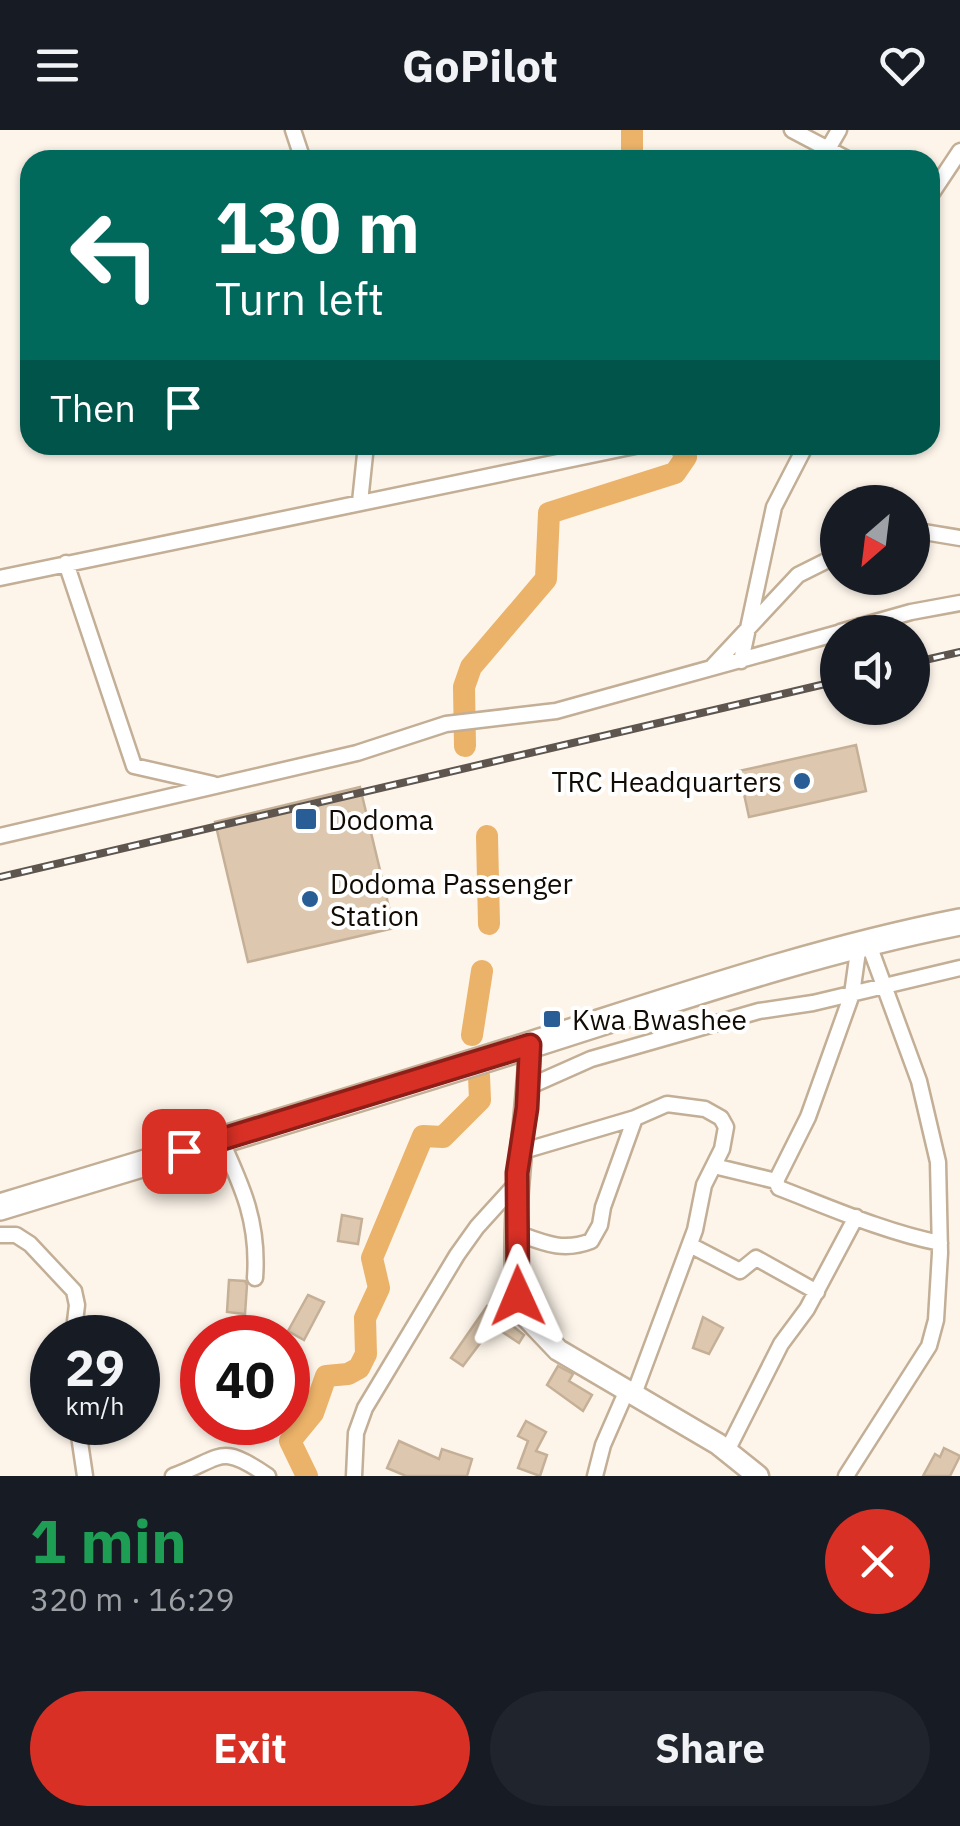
<!DOCTYPE html>
<meta charset="utf-8">
<style>
:root{--surface:#171b24;--page:#20242c;--text:#f1f3f6;--muted:#9ea1a6;--accent:#d93025}
body{margin:0;font-family:"IBM Plex Sans",sans-serif;background:var(--page);color:var(--text);height:100vh;display:flex;flex-direction:column;font-size:38px;white-space:nowrap}
*{box-sizing:border-box;margin:0}
p{font-size:32px;color:var(--muted)}
.icon{flex:none;width:55px;height:55px;fill:none;stroke:currentColor;stroke-width:2;stroke-linecap:round;stroke-linejoin:round}
.map{position:relative;height:1346px;overflow:hidden}
.sheet{display:flex;flex-direction:column;background:var(--surface);flex:1}
.sheet>*{flex:none}
.banner{position:absolute;left:20px;top:20px;width:920px;height:305px;border-radius:30px;box-shadow:0 2px 8px #0004;background:#00695c;color:#fff;overflow:hidden}
.needle{width:65px;rotate:208deg}
.buttons{position:absolute;left:820px;top:355px;display:grid;gap:20px}
.buttons a{display:grid;place-items:center;width:110px;height:110px;border-radius:50%;background:var(--surface);box-shadow:0 2px 8px #0004;font-size:50px}
.speed{position:absolute;left:30px;top:1185px;display:flex;gap:20px;font-size:50px;font-weight:700;text-align:center}
.speed>*{display:grid;place-content:center;width:130px;height:130px;border-radius:50%;background:var(--surface);box-shadow:0 2px 8px #0004;line-height:1}
.speed small{font-size:25px;font-weight:400}
.speed .limit{border:15px solid #d22;background:#fff;color:#111}
.pin{position:absolute;display:grid;place-items:center;width:85px;height:85px;color:#fff;margin:-42px;border-radius:20px;box-shadow:0 5px 15px #0006}
.me{position:absolute;width:110px;margin:-55px;rotate:359deg;stroke-linejoin:round;filter:drop-shadow(0 0 8px #0008)}
.turn{display:flex;align-items:center;gap:35px;height:210px;padding:0 30px;font-size:45px}
.turn .icon{width:130px;height:130px;stroke-width:2.5}
.turn b{display:block;font-size:70px;line-height:85px}
.then{display:flex;align-items:center;height:95px;padding:0 30px;background:#0003;gap:20px;font-size:38px}
.round{display:grid;place-items:center;flex:none;width:105px;height:105px;border-radius:52px;background:var(--page)}
.headline{display:flex;align-items:center;justify-content:space-between;height:170px;padding:0 30px}
h1{font-size:60px;font-weight:700;line-height:75px;color:#1e9e55}
.action{display:flex;gap:20px;margin-top:auto;padding:20px 30px}
.action a{flex:1;height:115px;border-radius:60px;background:var(--accent);color:#fff;font-size:40px;font-weight:700;line-height:115px;text-align:center}
.action a+a{background:var(--page);color:var(--text)}
header{display:flex;justify-content:space-between;align-items:center;height:130px;padding:0 30px;background:var(--surface);font-size:45px;font-weight:700}
.map>svg:first-child{display:block}
.lines{fill:none;stroke-linecap:round;stroke-linejoin:round}
.river{stroke:#ebb269;stroke-width:22}
.building{fill:#ddc8af;stroke:#c5b097;stroke-width:2.5}
.street-casing{stroke:#c3ae96;stroke-width:19}
.secondary-casing{stroke:#c3ae96;stroke-width:25}
.highway-casing{stroke:#c3ae96;stroke-width:30}
.street{stroke:#fff;stroke-width:14}
.secondary{stroke:#fff;stroke-width:20}
.highway{stroke:#fff;stroke-width:25}
.rail-casing{stroke:#5e564e;stroke-width:8}
.rail{stroke:#fff;stroke-width:4;stroke-dasharray:11;stroke-linecap:butt}
.route-casing{stroke:#8d1f18;stroke-width:25}
.route{stroke:#d93025;stroke-width:18}
.poi-dot{fill:#285d96;stroke:#fff;stroke-width:4}
.labels{text-anchor:middle;dominant-baseline:central;stroke-width:8;stroke-linejoin:round;paint-order:stroke}
.poi-label{font-size:28px;fill:#120b04;stroke:#fff;text-anchor:start}
</style>
<header><svg class="icon" aria-label="menu" viewBox="0 0 24 24"><path d="M4 6h16M4 12h16M4 18h16"/></svg>GoPilot<svg class="icon" aria-label="heart" viewBox="0 0 24 24"><path d="M12 20l-8-8c-3-5 5-10 8-4 3-6 11-1 8 4z"/></svg></header>
<div class="map">
<svg width="960" height="1346" viewBox="0 0 960 1346">
<rect width="100%" height="100%" fill="#fdf5ea"/>
<g class="lines">
<path class="river" d="M632 30V0
M465 616 464 557 471 537 546 449 549 383 675 343 686 327 679 315
M487 706 489 794
M472 905 482 841
M307 1346 290 1311 313 1283 326 1246 348 1244 359 1238 366 1224 365 1188 379 1158 372 1128 423 1006 443 1007 480 970 479 946"/>
</g>
<path class="building" d="M856 615 866 661 749 687 739 641Z
M360 657 394 798 248 832 215 692Z
M342 1085 362 1089 358 1114 338 1111Z
M229 1150 245 1151 247 1155 245 1184 227 1182Z
M308 1165 324 1172 304 1210 288 1201Z
M487 1176 524 1205 519 1213 493 1196 463 1236 451 1228Z
M703 1187 723 1198 709 1224 693 1218Z
M558 1236 573 1244 569 1251 592 1265 583 1281 547 1255Z
M526 1291 546 1302 536 1321 547 1325 540 1346 518 1338 528 1311 518 1306Z
M399 1311 439 1329 442 1319 472 1329 467 1346H406L387 1338Z
M944 1318 960 1326 950 1346H923L935 1324 940 1327Z"/>
<g class="lines">
<g class="street-casing">
<path id="street" d="M293 0 303 30
M792 0 849 30
M828 19 839 0
M930 66 960 21
M360 372 366 315
M912 400 960 408
M66 433 134 636 213 654
M0 448 635 316
M840 502 911 482 960 473
M741 531 774 377 806 315
M713 536 798 445 838 425
M0 706 357 623 446 594 556 581 838 503
M859 814 852 864 808 987 776 1051 779 1058C831 1078 885 1102 940 1113
M528 957 591 929 759 881 813 873 960 838
M221 1010C243 1058 259 1093 255 1148
M520 1022 635 988 667 974 705 979 721 988 726 997 722 1019 704 1055 695 1100 634 1264
M714 1036 776 1051
M517 1103C544 1113 563 1122 591 1111L600 1095 603 1077 635 988
M0 1105H16L30 1114 74 1161 77 1175 73 1208
M690 1115 740 1141 756 1128 817 1162
M77 1292 85 1346
M727 1321 781 1214 807 1179 856 1087
M173 1346C223 1328 219 1312 268 1346
M354 1346 356 1303 365 1278 457 1125 477 1097 517 1053
M595 1346 603 1315 627 1260
M846 1346 929 1216 936 1190 940 1123 938 1032 919 951 868 812"/>
</g>
<g class="secondary-casing">
<path id="secondary" d="M530 915C526 1003 508 1090 519 1179L558 1220 718 1314 758 1346"/>
</g>
<g class="highway-casing">
<path id="highway" d="M0 1077C177 1023 354 971 530 915 672 870 813 821 960 792"/>
</g>
<use href="#street" class="street"/>
<use href="#secondary" class="secondary"/>
<use href="#highway" class="highway"/>
<g class="rail-casing">
<path id="rail" d="M912 533 960 522
M0 747 838 551"/>
</g>
<use href="#rail" class="rail"/>
</g>
<g class="lines">
<g class="route-casing">
<path id="route" d="M184 1021 530 915 527 978 517 1043 518 1166"/>
</g>
<use href="#route" class="route"/>
</g>
<g class="poi-dot">
<circle cx="802" cy="651" r="10"/>
<rect x="294" y="677" width="24" height="24" rx="5"/>
<circle cx="310" cy="769" r="10"/>
<rect x="542" y="879" width="20" height="20" rx="5"/>
</g>
<g class="labels">
<g class="poi-label">
<text x="782" y="651" text-anchor="end">TRC Headquarters</text>
<text x="328" y="689">Dodoma</text>
<text x="330" y="753">Dodoma Passenger<tspan x="330" dy="32">Station</tspan></text>
<text x="572" y="889">Kwa Bwashee</text>
</g>
</g>
</svg>
<div class="buttons">
<a><svg class="needle" viewBox="-14 -14 28 28"><path d="M0-13l5 13h-10z" fill="#e53935"/><path d="M0 13l5-13h-10z" fill="#9ea1a6"/></svg></a>
<a><svg class="icon" aria-label="sound" viewBox="0 0 24 24"><path d="M4 9h4l5-4v14l-5-4H4zM17 9q2 3 0 6"/></svg></a>
</div>
<div class="speed"><div>29<small>km/h</small></div><div class="limit">40</div></div>
<div class="pin" style="left:184px;top:1021px;background:#d93025"><svg class="icon" aria-label="arrive" viewBox="0 0 24 24"><path d="M6 21V4h12l-3 4 3 4H6"/></svg></div>
<svg class="me" style="left:518px;top:1166px" viewBox="-20 -20 40 40"><path d="M0-17L14 15 0 8-14 15z" fill="#d93025" stroke="#fff" stroke-width="4"/></svg>
<div class="banner">
<div class="turn"><svg class="icon" aria-label="left" viewBox="0 0 24 24"><path d="M17 20v-9H6M10 6l-5 5 5 5"/></svg><div><b>130 m</b>Turn left</div></div>
<div class="then">Then<svg class="icon" aria-label="arrive" viewBox="0 0 24 24"><path d="M6 21V4h12l-3 4 3 4H6"/></svg></div>
</div>
</div>
<section class="sheet">
<div class="headline"><div><h1>1 min</h1><p>320 m · 16:29</p></div><a class="round" style="background:#d93025;color:#fff"><svg class="icon" aria-label="close" viewBox="0 0 24 24"><path d="M6 6l12 12M18 6L6 18"/></svg></a></div>
<div class="action"><a>Exit</a><a>Share</a></div>
</section>
